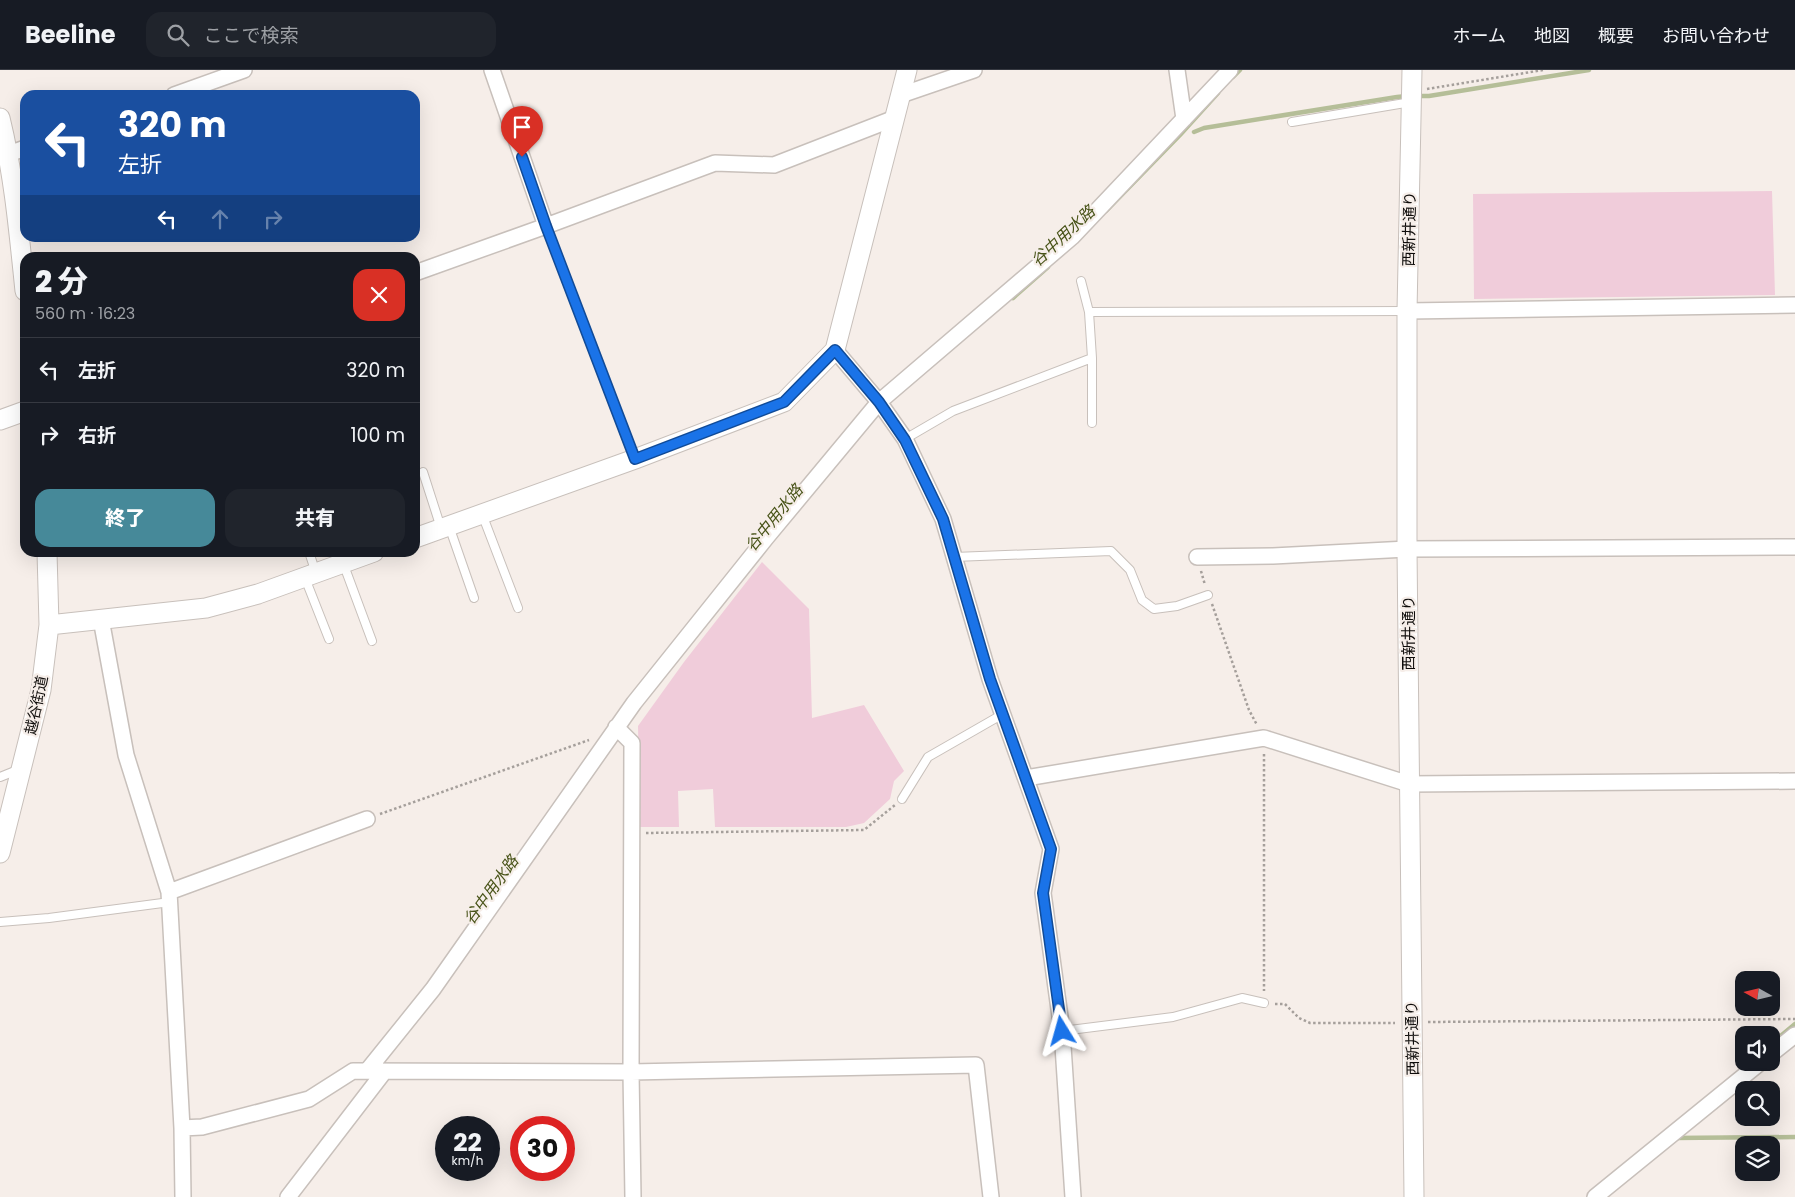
<!DOCTYPE html>
<html lang="ja">
<meta charset="utf-8">
<style>
:root{--surface:#171b24;--page:#20242c;--text:#f1f3f6;--muted:#9ea1a6;--line:#363941;--accent:#468999}
body{margin:0;font-family:Poppins,"Noto Sans JP",sans-serif;background:var(--page);color:var(--text);height:100vh;display:flex;flex-direction:column;font-size:19px;white-space:nowrap}
*{box-sizing:border-box;margin:0}
p{font-size:16px;color:var(--muted)}
.icon{flex:none;width:28px;height:28px;fill:none;stroke:currentColor;stroke-width:2;stroke-linecap:round;stroke-linejoin:round}
.map{position:relative;flex:1;overflow:hidden}
.panel{position:absolute;left:20px;top:182px;width:400px;height:305px;display:flex;flex-direction:column;background:var(--surface);border-radius:15px;box-shadow:0 5px 20px #0002}
.panel>*{flex:none}
.banner{position:absolute;left:20px;top:20px;width:400px;height:152px;border-radius:15px;box-shadow:0 5px 20px #0002;background:#1a4fa0;color:#fff;overflow:hidden}
.needle{width:32px;rotate:278deg}
.buttons{position:absolute;left:1735px;top:901px;display:grid;gap:10px}
.buttons a{display:grid;place-items:center;width:45px;height:45px;border-radius:10px;background:var(--surface);box-shadow:0 5px 20px #0002;font-size:25px}
.speed{position:absolute;left:435px;top:1046px;display:flex;gap:10px;font-size:25px;font-weight:700;text-align:center}
.speed>*{display:grid;place-content:center;width:65px;height:65px;border-radius:50%;background:var(--surface);box-shadow:0 5px 20px #0002;line-height:1}
.speed small{font-size:12px;font-weight:400}
.speed .limit{border:8px solid #d22;background:#fff;color:#111}
.pin{position:absolute;display:grid;place-items:center;width:42px;height:42px;color:#fff;margin:-51px -21px;border-radius:50% 50% 50% 0;rotate:-45deg;box-shadow:0 0 5px #0007}
.pin .icon{rotate:45deg}
.me{position:absolute;width:55px;margin:-28px;rotate:352deg;stroke-linejoin:round;filter:drop-shadow(0 0 4px #0008)}
.turn{display:flex;align-items:center;gap:18px;height:105px;padding:0 15px;font-size:22px}
.turn .icon{width:65px;height:65px;stroke-width:2.5}
.turn b{display:block;font-size:35px;line-height:42px}
.lanes{display:flex;align-items:center;height:48px;padding:0 15px;background:#0003;justify-content:center;gap:25px;direction:ltr}
.lanes .off{opacity:.35}
.round{display:grid;place-items:center;flex:none;width:52px;height:52px;border-radius:15px;background:var(--page)}
.overview{display:flex;align-items:center;justify-content:space-between;height:85px;padding:0 15px}
h1{font-size:30px;font-weight:800;line-height:38px}
.primary-button{display:flex;gap:10px;margin-top:auto;padding:10px 15px}
.primary-button a{flex:1;height:58px;border-radius:15px;background:var(--accent);color:#fff;font-size:20px;font-weight:800;line-height:58px;text-align:center}
.primary-button a+a{background:var(--page);color:var(--text)}
ul{padding:0;list-style:none}
li{display:flex;align-items:center;gap:15px;height:65px;padding:0 15px;border-top:1px solid var(--line)}
li div{flex:1}
li b{display:block;font-size:19px}
li em{font-style:normal}
header{display:flex;align-items:center;gap:30px;box-sizing:border-box;height:70px;padding:0 25px;background:var(--surface);border-bottom:1px solid var(--line)}
header strong{font-size:24px}
nav{display:flex;gap:28px;margin-inline-start:auto;font-size:18px}
.search{width:350px;height:45px;background:var(--page);display:flex;align-items:center;gap:12px;box-sizing:border-box;padding:0 18px;border-radius:15px;color:var(--muted);font-size:19px}
.map>svg:first-child{display:block}
.green{fill:#f0ccda}
.lines{fill:none;stroke-linecap:round;stroke-linejoin:round}
.stream{stroke:#b5be98;stroke-width:4.5}
.service-casing{stroke:#c8c0bb;stroke-width:10}
.minor-casing{stroke:#c8c0bb;stroke-width:18}
.tertiary-casing{stroke:#c8c0bb;stroke-width:21}
.path{stroke:#a59f9b;stroke-width:2.5;stroke-dasharray:2.5 2.5;stroke-linecap:butt}
.service{stroke:#fff;stroke-width:8}
.minor{stroke:#fff;stroke-width:15}
.tertiary{stroke:#fff;stroke-width:19}
.route-casing{stroke:#114b97;stroke-width:12}
.route{stroke:#1a73e8;stroke-width:9}
.labels{text-anchor:middle;dominant-baseline:central;stroke-width:4.5;stroke-linejoin:round;paint-order:stroke}
.street-label{font-size:15px;fill:#0e0c0a;stroke:#f6eee9}
.water-label{font-size:16px;font-style:italic;fill:#485318;stroke:#f6eee9}
</style>
<header>
<strong>Beeline</strong>
<div class="search"><svg class="icon" aria-label="search" viewBox="0 0 24 24"><circle cx="10" cy="10" r="6"/><path d="M15 15l6 6"/></svg>ここで検索</div>
<nav><a>ホーム</a><a>地図</a><a>概要</a><a>お問い合わせ</a></nav>
</header>
<div class="map">
<svg width="1795" height="1127" viewBox="0 0 1795 1127">
<rect width="100%" height="100%" fill="#f6eee9"/>
<path class="green" d="M1772 121 1775 225 1474 229 1473 124Z
M762 492 809 539 812 648 864 635 904 701 894 711 890 729 864 753 846 757H715L713 719 678 721 679 757H640L638 656 684 592Z"/>
<g class="lines">
<path class="stream" d="M1233 7 1240 0
M1415 26H1429L1589 0
M1194 62 1204 58 1397 27 1407 26
M1106 141 1180 65 1218 23
M1013 228 1048 197
M1771 974 1795 954
M1674 1068 1795 1067"/>
<g class="service-casing">
<path id="service" d="M1292 52 1411 32
M546 156 634 388
M1089 242 1407 241
M1092 353V288
M905 369 953 341 1092 288 1089 242 1081 211
M423 402 441 458
M482 444 518 538
M449 456 474 528
M309 482 316 503
M339 482 372 571
M954 487 1111 481 1130 500 1142 530 1154 539 1177 536 1208 525
M305 508 329 569
M0 707 20 699
M902 729 928 687 1003 644
M0 852 49 848 170 832
M1062 961 1173 947 1242 928 1264 933"/>
</g>
<g class="minor-casing">
<path id="minor" d="M492 0 546 156
M1177 0 1184 49
M174 25 244 0
M901 25 974 0
M9 84 25 78
M415 203 546 156 715 93 774 95 895 48
M1407 241 1795 235
M835 280 879 332 905 369 943 449 990 609 1051 779 1043 823 1062 961 1073 1127
M1197 487 1273 486 1407 479 1795 477
M101 549 126 685 169 822 182 1058 183 1127
M616 657 632 673 631 1002 633 1127
M1026 708 1264 668 1409 714 1795 711
M169 822 367 749
M1771 984 1795 965
M367 1001 433 919 634 633 766 468 879 332 1072 167 1230 0
M182 1058 202 1057 309 1029 353 1001 631 1002 976 995 991 1127
M288 1127 384 1002
M1595 1127 1761 992"/>
</g>
<g class="tertiary-casing">
<path id="tertiary" d="M1412 0 1407 241V479L1414 1127
M0 48C14 105 19 163 25 221
M0 350 25 341
M415 468 635 389 784 332 835 280 907 0
M49 555 206 538 258 524 374 482
M0 783 41 620 49 555 47 482"/>
</g>
<path class="path" d="M1427 19 1543 0
M1201 501 1205 515
M1212 534 1249 640 1257 655
M1264 684V921
M380 744 589 670
M646 763 864 760 895 735
M1275 934H1285L1299 948 1310 953H1395
M1428 952 1795 949"/>
<use href="#service" class="service"/>
<use href="#minor" class="minor"/>
<use href="#tertiary" class="tertiary"/>
</g>
<g class="lines">
<g class="route-casing">
<path id="route" d="M522 87 546 156 635 389 784 332 835 280 879 332 905 370 943 449 990 609 1051 779 1043 823 1062 961"/>
</g>
<use href="#route" class="route"/>
</g>
<g class="labels">
<g class="street-label">
<text transform="translate(1409 159) rotate(-89)">西新井通り</text>
<text transform="translate(1408 563) rotate(-90)">西新井通り</text>
<text transform="translate(36 635) rotate(-78)">越谷街道</text>
<text transform="translate(1412 968) rotate(-91)">西新井通り</text>
</g>
<g class="water-label">
<text transform="translate(1063 166) rotate(-43)">谷中用水路</text>
<text transform="translate(774 448) rotate(-51)">谷中用水路</text>
<text transform="translate(491 820) rotate(-54)">谷中用水路</text>
</g>
</g>
</svg>
<div class="buttons">
<a><svg class="needle" viewBox="-14 -14 28 28"><path d="M0-13l5 13h-10z" fill="#e53935"/><path d="M0 13l5-13h-10z" fill="#9ea1a6"/></svg></a>
<a><svg class="icon" aria-label="sound" viewBox="0 0 24 24"><path d="M4 9h4l5-4v14l-5-4H4zM17 9q2 3 0 6"/></svg></a>
<a><svg class="icon" aria-label="search" viewBox="0 0 24 24"><circle cx="10" cy="10" r="6"/><path d="M15 15l6 6"/></svg></a>
<a><svg class="icon" aria-label="layers" viewBox="0 0 24 24"><path d="M12 4l9 5-9 5-9-5zM3 14l9 5 9-5"/></svg></a>
</div>
<div class="speed"><div>22<small>km/h</small></div><div class="limit">30</div></div>
<div class="pin" style="left:522px;top:87px;background:#d93025"><svg class="icon" aria-label="arrive" viewBox="0 0 24 24"><path d="M6 21V4h12l-3 4 3 4H6"/></svg></div>
<svg class="me" style="left:1062px;top:961px" viewBox="-20 -20 40 40"><path d="M0-17L14 15 0 8-14 15z" fill="#1a73e8" stroke="#fff" stroke-width="4"/></svg>
<div class="banner">
<div class="turn"><svg class="icon" aria-label="left" viewBox="0 0 24 24"><path d="M17 20v-9H6M10 6l-5 5 5 5"/></svg><div><b>320 m</b>左折</div></div>
<div class="lanes"><svg class="icon" aria-label="left" viewBox="0 0 24 24"><path d="M17 20v-9H6M10 6l-5 5 5 5"/></svg><svg class="icon off" aria-label="ahead" viewBox="0 0 24 24"><path d="M12 20V5M6 11l6-6 6 6"/></svg><svg class="icon off" aria-label="right" viewBox="0 0 24 24"><path d="M7 20v-9h11M14 6l5 5-5 5"/></svg></div>
</div>
<section class="panel">
<div class="overview"><div><h1>2 分</h1><p>560 m · 16:23</p></div><a class="round" style="background:#d93025;color:#fff"><svg class="icon" aria-label="close" viewBox="0 0 24 24"><path d="M6 6l12 12M18 6L6 18"/></svg></a></div>
<ul>
<li><svg class="icon" aria-label="left" viewBox="0 0 24 24"><path d="M17 20v-9H6M10 6l-5 5 5 5"/></svg><div><b>左折</b></div><em>320 m</em></li>
<li><svg class="icon" aria-label="right" viewBox="0 0 24 24"><path d="M7 20v-9h11M14 6l5 5-5 5"/></svg><div><b>右折</b></div><em>100 m</em></li>
</ul>
<div class="primary-button"><a>終了</a><a>共有</a></div>
</section>
</div>
